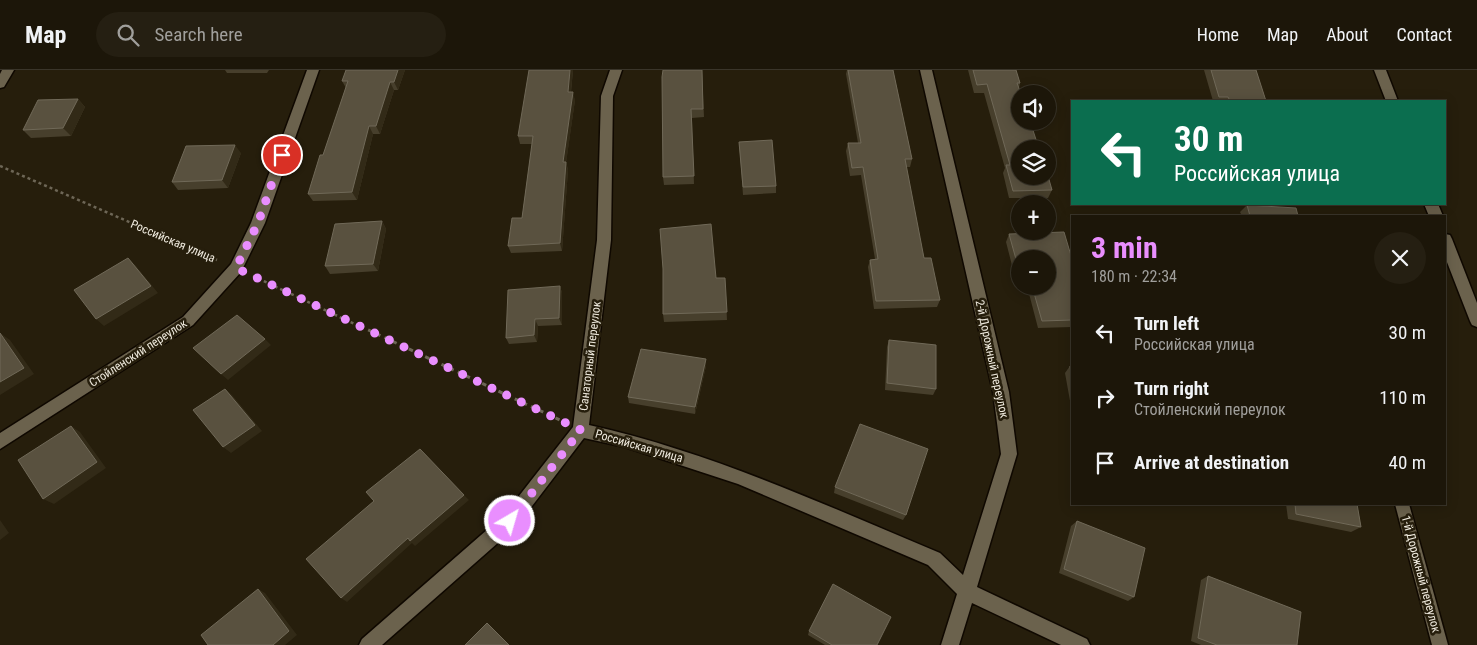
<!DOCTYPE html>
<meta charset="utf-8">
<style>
:root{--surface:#1c1609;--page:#251f12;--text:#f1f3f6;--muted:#a09f9c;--line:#3a352a;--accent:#e98efe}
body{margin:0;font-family:"Roboto Condensed",sans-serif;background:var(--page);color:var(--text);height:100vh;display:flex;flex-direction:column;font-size:19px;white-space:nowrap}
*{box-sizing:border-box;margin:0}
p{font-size:16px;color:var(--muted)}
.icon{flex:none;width:28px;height:28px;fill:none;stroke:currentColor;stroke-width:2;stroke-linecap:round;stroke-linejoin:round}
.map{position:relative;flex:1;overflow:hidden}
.drawer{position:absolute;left:1071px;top:145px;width:375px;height:290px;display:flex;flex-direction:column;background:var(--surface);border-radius:0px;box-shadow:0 2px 12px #0003,0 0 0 1px var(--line)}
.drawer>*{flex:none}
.guide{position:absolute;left:1071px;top:30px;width:375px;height:105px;border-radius:0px;box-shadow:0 2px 12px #0003,0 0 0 1px var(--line);background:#0b6e4f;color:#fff;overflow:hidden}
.fabs{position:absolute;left:1011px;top:15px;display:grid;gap:10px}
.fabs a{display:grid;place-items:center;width:45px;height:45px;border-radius:50%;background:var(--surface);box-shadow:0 2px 12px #0003,0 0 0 1px var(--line);font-size:25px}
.pin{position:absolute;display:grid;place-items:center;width:42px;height:42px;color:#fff;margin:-21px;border:2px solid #fff;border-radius:50%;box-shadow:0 1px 5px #0007}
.me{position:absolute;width:55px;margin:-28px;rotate:38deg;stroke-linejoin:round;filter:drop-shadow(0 0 4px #0008)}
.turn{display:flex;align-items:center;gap:18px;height:105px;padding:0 20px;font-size:22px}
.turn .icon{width:65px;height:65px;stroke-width:2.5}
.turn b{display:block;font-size:35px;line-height:42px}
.round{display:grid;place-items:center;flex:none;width:52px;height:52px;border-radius:26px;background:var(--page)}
.overview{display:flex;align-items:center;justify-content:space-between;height:85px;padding:0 20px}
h1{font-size:30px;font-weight:700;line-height:38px;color:var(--accent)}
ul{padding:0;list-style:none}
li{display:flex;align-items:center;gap:15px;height:65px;padding:0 20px}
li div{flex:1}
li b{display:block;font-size:19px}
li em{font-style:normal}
header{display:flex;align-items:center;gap:30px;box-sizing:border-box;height:70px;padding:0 25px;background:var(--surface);border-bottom:1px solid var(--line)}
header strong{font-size:24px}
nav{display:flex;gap:28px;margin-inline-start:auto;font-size:18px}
.search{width:350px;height:45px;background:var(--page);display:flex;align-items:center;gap:12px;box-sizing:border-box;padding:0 18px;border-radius:28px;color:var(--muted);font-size:19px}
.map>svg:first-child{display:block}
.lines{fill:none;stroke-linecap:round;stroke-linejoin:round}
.service-casing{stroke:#0f0800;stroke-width:3}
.minor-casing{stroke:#0f0800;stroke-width:3}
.secondary-casing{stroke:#0f0800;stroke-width:3}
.path-far1{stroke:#6d6656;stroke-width:2.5;stroke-dasharray:3 3;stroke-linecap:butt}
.path{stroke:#6d6656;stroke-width:3;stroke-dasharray:4.5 4.5;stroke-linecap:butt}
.service{fill:#6b624d;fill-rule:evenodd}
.minor{fill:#6b624d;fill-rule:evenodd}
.secondary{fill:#6b624d;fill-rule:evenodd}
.wall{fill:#473f2c}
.shaded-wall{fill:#322a17}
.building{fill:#59513f;stroke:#706958}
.route{stroke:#e98efe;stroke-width:9;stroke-dasharray:0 16.2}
.labels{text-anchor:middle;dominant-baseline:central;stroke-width:5;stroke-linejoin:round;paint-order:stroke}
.street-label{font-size:12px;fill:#efeade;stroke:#261e0c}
</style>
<header>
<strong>Map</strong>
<div class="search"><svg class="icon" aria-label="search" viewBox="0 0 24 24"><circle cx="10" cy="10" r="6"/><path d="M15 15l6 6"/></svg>Search here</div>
<nav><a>Home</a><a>Map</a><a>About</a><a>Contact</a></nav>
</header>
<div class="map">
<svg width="1477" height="575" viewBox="0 0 1477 575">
<rect width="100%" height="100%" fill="#261e0c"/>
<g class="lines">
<g class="service-casing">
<path id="service" d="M1395 434H1409L1448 575H1432Z"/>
</g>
<g class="minor-casing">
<path id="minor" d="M2 0H14L4 17 0 18V4Z
M307 0H319L265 153 241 202 193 255 0 379V363L183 247 231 194 251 153Z
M610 0H622L613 26 611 170 589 355C711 382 825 435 940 483L963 505 1001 384 993 322 920 0H932L1009 322 1017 384 977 517 1087 569 1090 575H1061L972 533 959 575H941L957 524 928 495 738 414 625 377 584 368 516 457 382 575H359L362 569 504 445 573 357 597 170 601 26Z"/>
</g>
<g class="secondary-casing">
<path id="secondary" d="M1374 0H1386L1398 31H1386Z
M1424 134H1438L1443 146H1429Z
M1445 164 1450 165 1452 169 1477 233V257L1472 255 1470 251 1445 187Z"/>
</g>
<path class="path-far1" d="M0 96 217 190
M253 206 363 258"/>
<path class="path" d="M360 256 562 351"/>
<use href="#service" class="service"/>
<use href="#minor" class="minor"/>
<use href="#secondary" class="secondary"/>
</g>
<path class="wall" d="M225 0H269L267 3H227Z
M346 0H405L398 20H394L380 64H373L357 130 313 131 308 124 323 85 346 18 342 11Z
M573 0 571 22 575 30 566 92 568 100 562 181 511 183 508 176 522 148 532 74H520L518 66Z
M702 0 704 47 692 48 694 114 664 115 663 107Z
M847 0H893L912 89 910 97H906L924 188 940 230 937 237 874 239 868 197 870 190 875 189 861 105 850 106 846 81 848 73H858L846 4Z
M968 0H1016L1020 13 1019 18 1052 120 1048 128H1009L1003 103 1005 98 984 23H974Z
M1204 0H1256L1266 31H1213Z
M78 29 85 37 71 66 31 68 23 60Z
M739 72 776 116V123L743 125Z
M241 83 228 118 178 120 172 112Z
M1247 135 1298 146H1242L1240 142Z
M382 151 386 159 378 201 330 204 325 196Z
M1009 164 1072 189V257L1038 258 1027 216H1048L1020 189V207H1015L1006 172Z
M663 199 716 208H725L727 250 664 252 663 244Z
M560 216 562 223V255L538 256 537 272 509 274 506 268Z
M889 270 936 319 933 325 885 320 887 277Z
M706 296 695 344 629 333 628 327Z
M1070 296H1072V342L1065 303Z
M835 417 906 445 903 450 834 423Z
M1286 434H1357L1361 457 1351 462 1288 449Z
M1077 451 1134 527 1128 531 1059 503 1071 456Z
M1208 506 1297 575H1201L1191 571 1201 510Z
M809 561 877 575H825L808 565Z"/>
<path class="shaded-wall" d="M398 0H405L398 20 394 12Z
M570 0H573L570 30 568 22Z
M390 12 394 20 380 64 376 56Z
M573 22 575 30 565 101 563 92Z
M78 29 85 37 71 66 63 58Z
M369 56 373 64 357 130 352 122Z
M235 75 241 83 228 118 222 110Z
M566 92 568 100 562 181 560 173Z
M382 151 386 159 378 201 373 194Z
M128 188 136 196 158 223 104 256 96 249Z
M560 216 562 223V255L559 248Z
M535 249 538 256 537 272 534 265Z
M0 263 10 270 34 304 0 325Z
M265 269 271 275 228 310 221 304Z
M706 289V296L695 344V337Z
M225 319 232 325 262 361 231 383 223 377Z
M71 356 80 362 106 398 54 434 43 429Z
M464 425 469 430 415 476 412 473 347 532 341 528 408 468Z
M0 450 9 463 0 470Z
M258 519 265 523 297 565 285 575H273Z"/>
<path class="building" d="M346 0H398L394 12H390L376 56H369L352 122 308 124 320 85H323L348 11H342Z
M529 0H570L568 22H573L563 92H566L560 173 508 176 512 148H522L533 66H518Z
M663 0H702L703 39H691L694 106 663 107 662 7Z
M848 0H893L912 89H905L924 188H931L940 230 876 231 870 190 878 189 863 97 852 98 848 73H861Z
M973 0H1016L1020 13H1017L1021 24H1020V51H1030L1039 79H1020V106H1048L1052 120 1013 121 1006 95H1010L987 14 977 15Z
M1211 0H1256L1266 31H1230L1228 27H1219Z
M78 29 63 58 23 60 38 30Z
M772 70 776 116 743 117 739 72Z
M235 75 222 110 172 112 186 76Z
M1247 135 1296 138 1298 146H1250Z
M382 151 373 194 325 196 335 154Z
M711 154 716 208H725L727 242 663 244V199L660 159Z
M1064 162 1072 189V250L1042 251 1032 216H1048V189H1020V200H1019L1009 164Z
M128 188 151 216 96 249 74 220Z
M560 216 559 248 535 249 534 265 506 268 508 220Z
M237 245 265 269 221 304 193 278Z
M0 263 24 298 0 312Z
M889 270 936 275V319L887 313Z
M641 279 706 289 695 337 628 327Z
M1070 296H1072V310Z
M225 319 255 355 223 377 193 340Z
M860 354 928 379 906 445 835 417Z
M71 356 97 392 43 429 18 390Z
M420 379 464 425 410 471 408 468 341 528 306 489 374 431 366 422Z
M1295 434H1357L1361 457 1296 444Z
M1077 451 1145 478 1134 527 1064 499Z
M1208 506 1301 542 1297 575H1217L1198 568Z
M833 514 891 547 877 575H832L809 561Z
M258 519 289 561 273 575H208L201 565Z
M487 553 509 575H465Z"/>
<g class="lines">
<path class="route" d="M282 85 258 153 236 198 581 360 510 451"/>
</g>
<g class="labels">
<g class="street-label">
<text transform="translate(173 171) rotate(23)">Российская улица</text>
<text transform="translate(138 283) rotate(-33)">Стойленский переулок</text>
<text transform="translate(590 286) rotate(-83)">Санаторный переулок</text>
<text transform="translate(992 289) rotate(78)">2-й Дорожный переулок</text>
<text transform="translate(639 376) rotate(16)">Российская улица</text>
<text transform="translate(1421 504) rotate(75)">1-й Дорожный переулок</text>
</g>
</g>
</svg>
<div class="fabs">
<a><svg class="icon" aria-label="sound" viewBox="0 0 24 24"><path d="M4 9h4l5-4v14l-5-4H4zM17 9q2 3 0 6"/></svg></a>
<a><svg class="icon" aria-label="layers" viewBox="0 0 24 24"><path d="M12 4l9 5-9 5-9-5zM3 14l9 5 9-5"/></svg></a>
<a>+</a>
<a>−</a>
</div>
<div class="pin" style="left:282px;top:85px;background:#d93025"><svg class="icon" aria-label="arrive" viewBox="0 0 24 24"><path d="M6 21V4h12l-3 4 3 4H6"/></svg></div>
<svg class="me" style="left:510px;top:451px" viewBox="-20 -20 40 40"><circle r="17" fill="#e98efe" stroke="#fff" stroke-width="3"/><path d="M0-11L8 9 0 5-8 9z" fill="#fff"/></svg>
<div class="guide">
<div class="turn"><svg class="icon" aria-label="left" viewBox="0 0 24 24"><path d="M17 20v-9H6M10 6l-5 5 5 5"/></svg><div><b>30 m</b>Российская улица</div></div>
</div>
<section class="drawer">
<div class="overview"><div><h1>3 min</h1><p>180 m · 22:34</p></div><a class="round"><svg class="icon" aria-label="close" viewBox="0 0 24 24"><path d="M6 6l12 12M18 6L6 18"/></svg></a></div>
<ul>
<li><svg class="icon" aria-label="left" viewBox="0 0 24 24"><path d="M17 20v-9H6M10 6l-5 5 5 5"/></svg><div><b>Turn left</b><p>Российская улица</p></div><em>30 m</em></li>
<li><svg class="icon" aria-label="right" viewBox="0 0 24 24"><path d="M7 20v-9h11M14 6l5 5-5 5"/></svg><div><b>Turn right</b><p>Стойленский переулок</p></div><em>110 m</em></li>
<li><svg class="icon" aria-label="arrive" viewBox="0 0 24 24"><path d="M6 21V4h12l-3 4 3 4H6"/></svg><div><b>Arrive at destination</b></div><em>40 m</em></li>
</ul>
</section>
</div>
